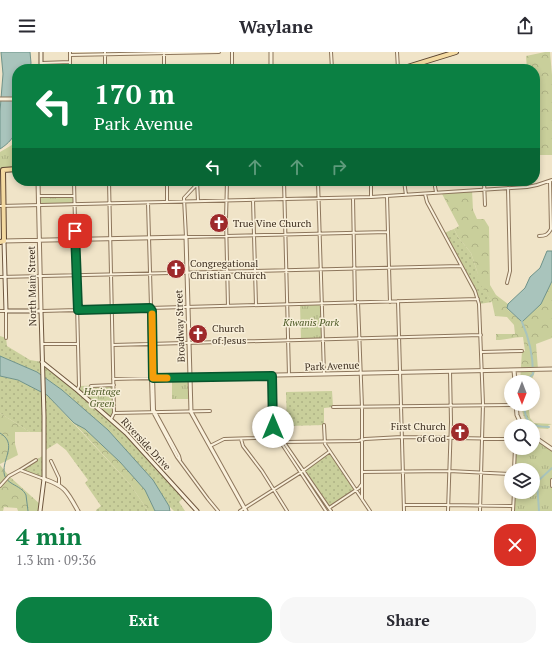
<!DOCTYPE html>
<meta charset="utf-8">
<style>
:root{--surface:#fff;--page:#f7f7f7;--text:#2b2b33;--muted:#7c7c81;--accent:#0b8043}
body{margin:0;font-family:"PT Serif",serif;background:var(--page);color:var(--text);height:100vh;display:flex;flex-direction:column;font-size:15px;white-space:nowrap}
*{box-sizing:border-box;margin:0}
p{font-size:13px;color:var(--muted)}
.icon{flex:none;width:22px;height:22px;fill:none;stroke:currentColor;stroke-width:2;stroke-linecap:round;stroke-linejoin:round}
.map{position:relative;height:459px;overflow:hidden}
.side{display:flex;flex-direction:column;background:var(--surface);flex:1}
.side>*{flex:none}
.guide{position:absolute;left:12px;top:12px;width:528px;height:122px;border-radius:16px;box-shadow:0 2px 6px #0003;background:#0b8043;color:#fff;overflow:hidden}
.needle{width:26px;rotate:180deg}
.controls{position:absolute;left:504px;top:323px;display:grid;gap:8px}
.controls a{display:grid;place-items:center;width:36px;height:36px;border-radius:50%;background:var(--surface);box-shadow:0 2px 6px #0003;font-size:20px}
.pin{position:absolute;display:grid;place-items:center;width:34px;height:34px;color:#fff;margin:-17px;border-radius:8px;box-shadow:0 2px 6px #0006}
.me{position:absolute;width:44px;margin:-22px;rotate:0deg;stroke-linejoin:round;filter:drop-shadow(0 0 3px #0008)}
.turn{display:flex;align-items:center;gap:14px;height:84px;padding:0 16px;font-size:18px}
.turn .icon{width:52px;height:52px;stroke-width:2.5}
.turn b{display:block;font-size:28px;line-height:34px}
.lanes{display:flex;align-items:center;height:38px;padding:0 16px;background:#0003;justify-content:center;gap:20px;direction:ltr}
.lanes .off{opacity:.35}
.round{display:grid;place-items:center;flex:none;width:42px;height:42px;border-radius:16px;background:var(--page)}
.summary{display:flex;align-items:center;justify-content:space-between;height:68px;padding:0 16px}
h1{font-size:24px;font-weight:700;line-height:30px;color:var(--accent)}
.primary-button{display:flex;gap:8px;margin-top:auto;padding:8px 16px}
.primary-button a{flex:1;height:46px;border-radius:16px;background:var(--accent);color:#fff;font-size:16px;font-weight:700;line-height:46px;text-align:center}
.primary-button a+a{background:var(--page);color:var(--text)}
header{display:flex;justify-content:space-between;align-items:center;height:52px;padding:0 16px;background:var(--surface);font-size:18px;font-weight:700}
.map>svg:first-child{display:block}
.grass{fill:url(#grass-dots)}
.forest{fill:url(#forest-crowns)}
.park{fill:url(#park-tufts)}
.water{fill:#a9c4bc;stroke:#6f938a}
.lines{fill:none;stroke-linecap:round;stroke-linejoin:round}
.stream{stroke:#6f938a;stroke-width:1}
.canal{stroke:#a9c4bc;stroke-width:2}
.minor-casing{stroke:#8d765c;stroke-width:4}
.tertiary-casing{stroke:#8d765c;stroke-width:5}
.secondary-casing{stroke:#6f573f;stroke-width:5}
.primary-casing{stroke:#5b4430;stroke-width:6}
.minor{stroke:#faf1dc;stroke-width:2}
.tertiary{stroke:#faf1dc;stroke-width:3}
.secondary{stroke:#faf1dc;stroke-width:3}
.primary{stroke:#f3d9a0;stroke-width:4}
.route-casing{stroke:#07532c;stroke-width:10}
.route{stroke:#0b8043;stroke-width:7}
.slow{stroke:#f59e0b;stroke-width:7}
.labels{text-anchor:middle;dominant-baseline:central;stroke-width:3;stroke-linejoin:round;paint-order:stroke}
.poi-label{font-size:10px;fill:#3d2e20;stroke:#f7eed8;text-anchor:start}
.street-label{font-size:10px;fill:#3d2e20;stroke:#f7eed8}
.park-label{font-size:10px;font-style:italic;fill:#4d5a26;stroke:#f7eed8}
</style>
<header><svg class="icon" aria-label="menu" viewBox="0 0 24 24"><path d="M4 6h16M4 12h16M4 18h16"/></svg>Waylane<svg class="icon" aria-label="share" viewBox="0 0 24 24"><path d="M12 15V3M7 8l5-5 5 5M5 13v7h14v-7"/></svg></header>
<div class="map">
<svg width="552" height="459" viewBox="0 0 552 459">
<defs>
<pattern id="grass-dots" width="8" height="8" patternUnits="userSpaceOnUse"><rect width="8" height="8" fill="#c9cf9b"/><path d="M2 2h.1M6 6h.1" fill="none" stroke="#aeb285" stroke-width="1.8" stroke-linecap="round"/></pattern>
<pattern id="forest-crowns" width="20" height="18" patternUnits="userSpaceOnUse"><rect width="20" height="18" fill="#c9cf9b"/><path d="M2 6a3 3 0 1 1 6 0M12 15a3 3 0 1 1 6 0" fill="none" stroke="#aeb285"/></pattern>
<pattern id="park-tufts" width="24" height="20" patternUnits="userSpaceOnUse"><rect width="24" height="20" fill="#c9cf9b"/><path d="M3 7l-1-3M5 7V3M7 7l1-3M15 17l-1-3M17 17v-4M19 17l1-3" fill="none" stroke="#aeb285"/></pattern>
</defs>
<rect width="100%" height="100%" fill="#f0e4c8"/>
<path class="grass" d="M454 177 458 185 471 201 477 219 479 229 492 250 479 252 444 181Z
M0 284 6 286 7 294 30 308 42 310 111 367 184 445 179 450 185 459H174L169 454 153 428 108 378 62 338 37 320 0 304Z
M0 324 18 328 47 343 130 432 148 459H96V458L101 454 85 431 88 428 66 398 57 391 44 399V380H30L0 361Z
M332 339 333 355 324 356V373L287 374 286 340Z
M329 400 355 438 328 456 303 419Z
M44 403V427L20 418Z"/>
<path class="forest" d="M545 0H550L552 23V103H535V17H527L526 4Z
M472 138 473 158 477 167H484L489 175 490 233 496 243 508 252 507 257 522 270 541 252 552 229V286L536 292 538 317H536L531 330H520L522 299H525L523 285C513 285 506 288 496 288V282H515L514 273 507 265 495 264 492 250 478 229 477 219 471 201 458 185 454 177 459 174 441 140Z
M520 352H528L530 366 534 371 552 372 549 373 547 375 549 377 533 376V374H529L524 365Z
M0 361 30 380H15V392L18 403 0 412Z
M74 371 85 377 120 410 145 438 155 459H148L130 432Z
M0 413 9 424 41 453 40 459H18L17 456 4 455 3 459H0Z"/>
<path class="park" d="M17 90V117L0 118V100Z
M38 144H74V152L38 153Z
M321 251 323 287 301 288 300 252Z
M190 325 191 347H172V326Z
M114 333V361L111 367 77 338 79 334Z
M533 384 552 397V459H513L514 440H533V418H514L515 396H533Z"/>
<path class="water" d="M1 0H30L31 11 30 17H17V75C14 86 9 91 0 97V59L3 22Z
M547 199H552V229L541 252 522 270 507 256 508 252 525 236 530 225 540 216Z
M0 304 37 320 62 338 108 378 153 428 169 454 170 459H155L145 438 120 410 85 377 74 371 47 343 18 328 0 324Z"/>
<g class="lines">
<path class="stream" d="M0 381C17 391 4 405 4 418 3 433 21 432 26 443 27 448 27 454 28 459"/>
<path class="canal" d="M522 270C529 286 533 304 533 322L525 330
M524 352C525 371 530 375 549 375
M539 459 537 430 552 416"/>
<g class="minor-casing">
<path id="minor" d="M70 0V17
M105 0V17
M164 0V17
M232 0V17
M331 0 332 17
M397 0 398 17
M70 3 219 0
M42 11 70 10
M74 129 79 334 77 338
M109 129 114 361 111 367
M167 129V150
M197 129 198 149
M200 129 184 146 186 185 388 180
M227 129 226 167 228 254
M284 129 289 323
M318 129 324 322
M371 129V145
M404 129 406 143
M434 129 436 140
M484 129 485 153
M425 142 427 150 475 239 479 252 483 352 480 459
M38 144H74
M387 145 390 250
M353 146 355 251
M253 148 256 253
M148 151 154 358 179 404 180 408
M0 154 371 145 527 135 537 133 552 128
M539 184C545 184 548 183 551 177L550 129
M0 225 461 214
M507 231 510 219 508 136
M398 249 404 459
M358 250 362 355V447
M150 257 149 259 152 358 177 405 208 447 218 459
M0 259H6V286
M42 259 478 247
M42 292H78
M113 293 481 283
M482 300 522 299
M272 324 274 380 326 459
M113 327 190 325
M91 334 114 333
M333 355 516 353
M114 361 210 359
M324 373 325 392 370 459
M274 376 331 459
M241 387 243 394 262 419 287 459
M281 392 284 390 358 389 365 387 402 385 511 387
M210 394 224 387 255 386 273 375
M51 409 59 426V432
M20 418 36 408
M514 418 515 396
M362 420 449 419 511 422
M552 428V434
M0 434 9 424 20 418 44 427
M404 453H448L513 454
M329 456 359 436 361 433
M240 459 303 419 329 400
M448 459 451 370 450 319
M513 459 514 440"/>
</g>
<g class="tertiary-casing">
<path id="tertiary" d="M271 0V17
M0 47H17
M38 129 41 259
M4 189 186 185 191 360 246 459
M514 318 515 330
M190 325 552 317
M516 352 517 363 522 374
M533 384 552 397
M44 427C65 434 67 439 78 459"/>
</g>
<g class="secondary-casing">
<path id="secondary" d="M41 0V17
M4 189 6 259H41L44 364V427L40 459
M42 310 77 338 126 381 197 459"/>
</g>
<g class="primary-casing">
<path id="primary" d="M401 17 456 0
M0 190 4 189 3 118 17 117"/>
</g>
<use href="#minor" class="minor"/>
<use href="#tertiary" class="tertiary"/>
<use href="#secondary" class="secondary"/>
<use href="#primary" class="primary"/>
</g>
<g class="lines">
<g class="route-casing">
<path id="route" d="M75 179 78 258 150 256 152 259 153 326 272 324 273 375"/>
</g>
<use href="#route" class="route"/>
<path class="slow" d="M152 262 153 326H167"/>
</g>
<defs>
<g id="church-disc" transform="scale(1)"><circle r="9.5" fill="#9e2a2b" stroke="#f7eed8"/><path d="M-1.2-6h2.4v3.5h3.3v2.4h-3.3V6h-2.4V-.1h-3.3v-2.4h3.3Z" fill="#fff"/></g>
</defs>
<g fill-rule="evenodd">
<use href="#church-disc" x="219" y="171"/>
<use href="#church-disc" x="176" y="217"/>
<use href="#church-disc" x="198" y="282"/>
<use href="#church-disc" x="460" y="380"/>
</g>
<g class="labels">
<g class="poi-label">
<text x="233" y="171">True Vine Church</text>
<text x="190" y="211">Congregational<tspan x="190" dy="12">Christian Church</tspan></text>
<text x="212" y="276">Church<tspan x="212" dy="12">of Jesus</tspan></text>
<text x="446" y="374" text-anchor="end">First Church<tspan x="446" dy="12">of God</tspan></text>
</g>
<g class="street-label">
<text transform="translate(32 234) rotate(-91)">North Main Street</text>
<text transform="translate(180 274) rotate(-92)">Broadway Street</text>
<text transform="translate(332 314) rotate(-2)">Park Avenue</text>
<text transform="translate(146 392) rotate(47)">Riverside Drive</text>
</g>
<g class="park-label">
<text x="311" y="270">Kiwanis Park</text>
<text x="102" y="339">Heritage<tspan x="102" dy="12">Green</tspan></text>
</g>
</g>
</svg>
<div class="controls">
<a><svg class="needle" viewBox="-14 -14 28 28"><path d="M0-13l5 13h-10z" fill="#e53935"/><path d="M0 13l5-13h-10z" fill="#7c7c81"/></svg></a>
<a><svg class="icon" aria-label="search" viewBox="0 0 24 24"><circle cx="10" cy="10" r="6"/><path d="M15 15l6 6"/></svg></a>
<a><svg class="icon" aria-label="layers" viewBox="0 0 24 24"><path d="M12 4l9 5-9 5-9-5zM3 14l9 5 9-5"/></svg></a>
</div>
<div class="pin" style="left:75px;top:179px;background:#d93025"><svg class="icon" aria-label="arrive" viewBox="0 0 24 24"><path d="M6 21V4h12l-3 4 3 4H6"/></svg></div>
<svg class="me" style="left:273px;top:375px" viewBox="-20 -20 40 40"><circle r="19" fill="#fff"/><path d="M0-13L10 11 0 6-10 11z" fill="#0b8043"/></svg>
<div class="guide">
<div class="turn"><svg class="icon" aria-label="left" viewBox="0 0 24 24"><path d="M17 20v-9H6M10 6l-5 5 5 5"/></svg><div><b>170 m</b>Park Avenue</div></div>
<div class="lanes"><svg class="icon" aria-label="left" viewBox="0 0 24 24"><path d="M17 20v-9H6M10 6l-5 5 5 5"/></svg><svg class="icon off" aria-label="ahead" viewBox="0 0 24 24"><path d="M12 20V5M6 11l6-6 6 6"/></svg><svg class="icon off" aria-label="ahead" viewBox="0 0 24 24"><path d="M12 20V5M6 11l6-6 6 6"/></svg><svg class="icon off" aria-label="right" viewBox="0 0 24 24"><path d="M7 20v-9h11M14 6l5 5-5 5"/></svg></div>
</div>
</div>
<section class="side">
<div class="summary"><div><h1>4 min</h1><p>1.3 km · 09:36</p></div><a class="round" style="background:#d93025;color:#fff"><svg class="icon" aria-label="close" viewBox="0 0 24 24"><path d="M6 6l12 12M18 6L6 18"/></svg></a></div>
<div class="primary-button"><a>Exit</a><a>Share</a></div>
</section>
